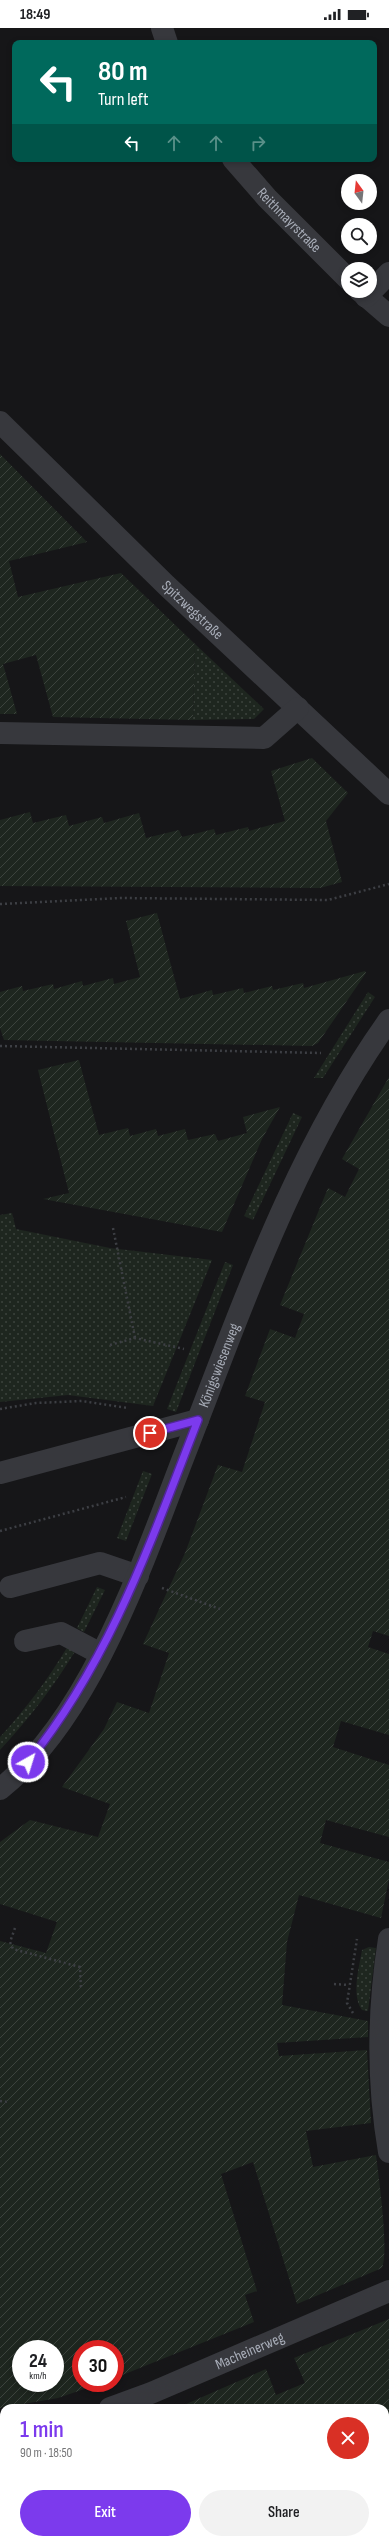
<!DOCTYPE html>
<meta charset="utf-8">
<style>
:root{--surface:#fff;--page:#f2f2f2;--text:#202124;--muted:#757577;--accent:#7c3aed}
body{margin:0;font-family:"Sofia Sans Condensed",sans-serif;background:var(--page);color:var(--text);height:100vh;display:flex;flex-direction:column;font-size:15px;white-space:nowrap}
*{box-sizing:border-box;margin:0}
p{font-size:13px;color:var(--muted)}
.icon{flex:none;width:22px;height:22px;fill:none;stroke:currentColor;stroke-width:2;stroke-linecap:round;stroke-linejoin:round}
.map{position:relative;flex:1;overflow:hidden}
.details{position:absolute;left:0px;top:2376px;width:389px;height:140px;display:flex;flex-direction:column;background:var(--surface);border-radius:12px 12px 0 0;box-shadow:0 2px 6px #0003}
.details>*{flex:none}
.top-card{position:absolute;left:12px;top:12px;width:365px;height:122px;border-radius:8px;box-shadow:0 2px 6px #0003;background:#00695c;color:#fff;overflow:hidden}
.needle{width:26px;rotate:345deg}
.buttons{position:absolute;left:341px;top:146px;display:grid;gap:8px}
.buttons a{display:grid;place-items:center;width:36px;height:36px;border-radius:50%;background:var(--surface);box-shadow:0 2px 6px #0003;font-size:20px}
.speed{position:absolute;left:12px;top:2312px;display:flex;gap:8px;font-size:20px;font-weight:700;text-align:center}
.speed>*{display:grid;place-content:center;width:52px;height:52px;border-radius:50%;background:var(--surface);box-shadow:0 2px 6px #0003;line-height:1}
.speed small{font-size:10px;font-weight:400}
.speed .limit{border:6px solid #d22;background:#fff;color:#111}
.pin{position:absolute;display:grid;place-items:center;width:34px;height:34px;color:#fff;margin:-17px;border:2px solid #fff;border-radius:50%;box-shadow:0 1px 4px #0007}
.me{position:absolute;width:44px;margin:-22px;rotate:39deg;stroke-linejoin:round;filter:drop-shadow(0 0 3px #0008)}
.turn{display:flex;align-items:center;gap:14px;height:84px;padding:0 20px;font-size:18px}
.turn .icon{width:52px;height:52px;stroke-width:2.5}
.turn b{display:block;font-size:28px;line-height:34px}
.lanes{display:flex;align-items:center;height:38px;padding:0 20px;background:#0003;justify-content:center;gap:20px;direction:ltr}
.lanes .off{opacity:.35}
.round{display:grid;place-items:center;flex:none;width:42px;height:42px;border-radius:21px;background:var(--page)}
.summary{display:flex;align-items:center;justify-content:space-between;height:68px;padding:0 20px}
h1{font-size:24px;font-weight:600;line-height:30px;color:var(--accent)}
.cta{display:flex;gap:8px;margin-top:auto;padding:8px 20px}
.cta a{flex:1;height:46px;border-radius:24px;background:var(--accent);color:#fff;font-size:16px;font-weight:600;line-height:46px;text-align:center}
.cta a+a{background:var(--page);color:var(--text)}
.status{display:flex;justify-content:space-between;align-items:center;height:28px;padding:0 20px;background:var(--surface);direction:ltr}
.status svg{height:11px;fill:currentColor}
.map>svg:first-child{display:block}
.grass{fill:url(#grass-dots)}
.garden{fill:url(#garden-furrows);fill-rule:evenodd}
.lines{fill:none;stroke-linecap:round;stroke-linejoin:round}
.path{stroke:#3d3f44;stroke-width:2.5;stroke-dasharray:2 3;stroke-linecap:butt}
.minor{stroke:#37383d;stroke-width:22}
.route-casing{stroke:#51269a;stroke-width:10}
.route{stroke:#7c3aed;stroke-width:7}
.labels{text-anchor:middle;dominant-baseline:central;stroke-width:3;stroke-linejoin:round;paint-order:stroke}
.street-label{font-size:15px;fill:#a8adb8;stroke:#111113}
</style>
<div class="status"><b>18:49</b><svg viewBox="0 0 49 12"><path d="M0 12V9h3v3zM5 12V6h3v6zM10 12V3h3v9zM15 12V0h3v12zM26 1h20v11H26zM47 4h2v5h-2z"/></svg></div>
<div class="map">
<svg width="389" height="2516" viewBox="0 0 389 2516">
<defs>
<pattern id="grass-dots" width="8" height="8" patternUnits="userSpaceOnUse"><rect width="8" height="8" fill="#1e261f"/><path d="M2 2h.1M6 6h.1" fill="none" stroke="#3c433d" stroke-width="1.8" stroke-linecap="round"/></pattern>
<pattern id="garden-furrows" width="10" height="10" patternUnits="userSpaceOnUse"><rect width="10" height="10" fill="#1e261f"/><path d="M-1 1l2-2M0 10L10 0M9 11l2-2" fill="none" stroke="#3c433d"/></pattern>
</defs>
<rect width="100%" height="100%" fill="#161618"/>
<path class="grass" d="M195 616 264 681 254 691 193 692Z
M368 964 375 969 323 1050H314Z
M293 1085 302 1089 253 1192 244 1188Z
M12 1185 16 1201 110 1220 212 1232 153 1378 68 1367 0 1374V1187Z
M225 1234 233 1237 176 1384 167 1381Z
M143 1443 152 1446 126 1513 117 1510Z
M97 1559 105 1562 84 1604 77 1600Z
M68 1618 76 1622C54 1658 29 1691 0 1722V1709C26 1681 48 1651 68 1618Z
M369 1919 376 1920 368 1983 362 1982C351 1967 359 1940 362 1922Z
M389 2476V2492L385 2494V2478Z
M284 2512H326L313 2516H272Z"/>
<path class="garden" d="M0 426 87 514 9 533 18 569 121 545 195 616 193 692 53 689 36 627 3 636 17 686H0Z
M312 730 348 765 326 793 342 854 320 860 0 858V792L30 784 33 795 66 787 69 798 102 789 104 795 139 785 146 810 179 802 182 809 214 801 216 807 248 799 249 803 285 793 271 743Z
M157 885 180 971 212 962 213 967 243 960 244 965 272 958 273 962 303 955 304 960 365 943 366 945 318 1015 312 1018 4 1012 0 1000V964L22 958 23 963 53 956 54 961 82 953 83 958 113 950 114 956 140 949 126 893Z
M79 1032 99 1107 128 1100 130 1108 156 1101 158 1108 185 1101 188 1112 215 1106 218 1113 247 1105 243 1089 280 1079 262 1111 222 1204 43 1171 69 1165 38 1042Z
M389 1049V1608L373 1603 368 1619 389 1626V1707L341 1693 333 1719 389 1737V1809L326 1792 320 1815 389 1834V1851L381 1890 299 1867 287 1914 282 1977 368 1993V2009L277 2015 279 2028 367 2022 371 2095 306 2103 313 2139 376 2127C379 2151 389 2222 382 2240L297 2276 253 2134 221 2146 257 2263 245 2267 254 2294 115 2350V2321H81V2355H102L58 2370 0 2380V1913L46 1925 57 1894 0 1876V1814L30 1792 98 1809 110 1776 62 1759 104 1701 117 1674 149 1685 169 1625 143 1616 185 1525 218 1437 242 1444 265 1374 245 1368 270 1301 295 1310 304 1286 280 1277 328 1160 345 1169 359 1141 342 1131ZM21 2321H55V2355H21Z
M389 2291V2476L385 2478V2380H177L266 2341 276 2367 305 2355 294 2330Z
M4 2431V2512H88L89 2515 100 2512H284L272 2516H0V2432Z"/>
<g class="lines">
<path class="path" d="M0 876 121 870 328 872 389 856
M0 1018 321 1025
M113 1200 135 1310
M110 1317 135 1310 184 1321
M0 1381 36 1375 82 1373 128 1380
M0 1503 126 1469
M162 1560 220 1581
M15 1900 10 1914 13 1921 80 1939 81 1962
M334 1956 349 1957
M353 1985 347 1975 357 1911
M0 2073 8 2074
M385 2505 389 2504
M351 2516 364 2512"/>
<g class="minor">
<path d="M162 0 167 15"/>
<path id="s1" d="M233 131 267 170 348 251"/>
<path d="M360 263 389 288"/>
<path d="M366 269 389 245"/>
<path id="s2" d="M0 394 166 557 389 766"/>
<path d="M0 705 264 710 298 680"/>
<path d="M0 1445 198 1392"/>
<path d="M10 1559 100 1535 138 1548"/>
<path d="M25 1613 61 1605 101 1626"/>
<path id="s3" d="M0 1761C90 1690 142 1537 182 1433 241 1282 294 1125 389 992"/>
<path d="M389 1911C378 1981 377 2053 389 2124"/>
<path id="s4" d="M110 2380 151 2365 389 2263"/>
<path d="M0 2407 4 2406"/>
</g>
</g>
<g class="lines">
<g class="route-casing">
<path id="route" d="M28 1734C111 1631 151 1513 198 1392L150 1405"/>
</g>
<use href="#route" class="route"/>
</g>
<g class="labels">
<g class="street-label">
<text stroke="none"><textPath href="#s1" startOffset="83">Reithmayrstraße</textPath></text>
<text stroke="none"><textPath href="#s2" startOffset="269">Spitzwegstraße</textPath></text>
<text stroke="none"><textPath href="#s3" startOffset="482">Königswiesenweg</textPath></text>
<text stroke="none"><textPath href="#s4" startOffset="151">Macheinerweg</textPath></text>
</g>
</g>
</svg>
<div class="buttons">
<a><svg class="needle" viewBox="-14 -14 28 28"><path d="M0-13l5 13h-10z" fill="#e53935"/><path d="M0 13l5-13h-10z" fill="#757577"/></svg></a>
<a><svg class="icon" aria-label="search" viewBox="0 0 24 24"><circle cx="10" cy="10" r="6"/><path d="M15 15l6 6"/></svg></a>
<a><svg class="icon" aria-label="layers" viewBox="0 0 24 24"><path d="M12 4l9 5-9 5-9-5zM3 14l9 5 9-5"/></svg></a>
</div>
<div class="speed"><div>24<small>km/h</small></div><div class="limit">30</div></div>
<div class="pin" style="left:150px;top:1405px;background:#d93025"><svg class="icon" aria-label="arrive" viewBox="0 0 24 24"><path d="M6 21V4h12l-3 4 3 4H6"/></svg></div>
<svg class="me" style="left:28px;top:1734px" viewBox="-20 -20 40 40"><circle r="17" fill="#7c3aed" stroke="#fff" stroke-width="3"/><path d="M0-11L8 9 0 5-8 9z" fill="#fff"/></svg>
<div class="top-card">
<div class="turn"><svg class="icon" aria-label="left" viewBox="0 0 24 24"><path d="M17 20v-9H6M10 6l-5 5 5 5"/></svg><div><b>80 m</b>Turn left</div></div>
<div class="lanes"><svg class="icon" aria-label="left" viewBox="0 0 24 24"><path d="M17 20v-9H6M10 6l-5 5 5 5"/></svg><svg class="icon off" aria-label="ahead" viewBox="0 0 24 24"><path d="M12 20V5M6 11l6-6 6 6"/></svg><svg class="icon off" aria-label="ahead" viewBox="0 0 24 24"><path d="M12 20V5M6 11l6-6 6 6"/></svg><svg class="icon off" aria-label="right" viewBox="0 0 24 24"><path d="M7 20v-9h11M14 6l5 5-5 5"/></svg></div>
</div>
<section class="details">
<div class="summary"><div><h1>1 min</h1><p>90 m · 18:50</p></div><a class="round" style="background:#d93025;color:#fff"><svg class="icon" aria-label="close" viewBox="0 0 24 24"><path d="M6 6l12 12M18 6L6 18"/></svg></a></div>
<div class="cta"><a>Exit</a><a>Share</a></div>
</section>
</div>
